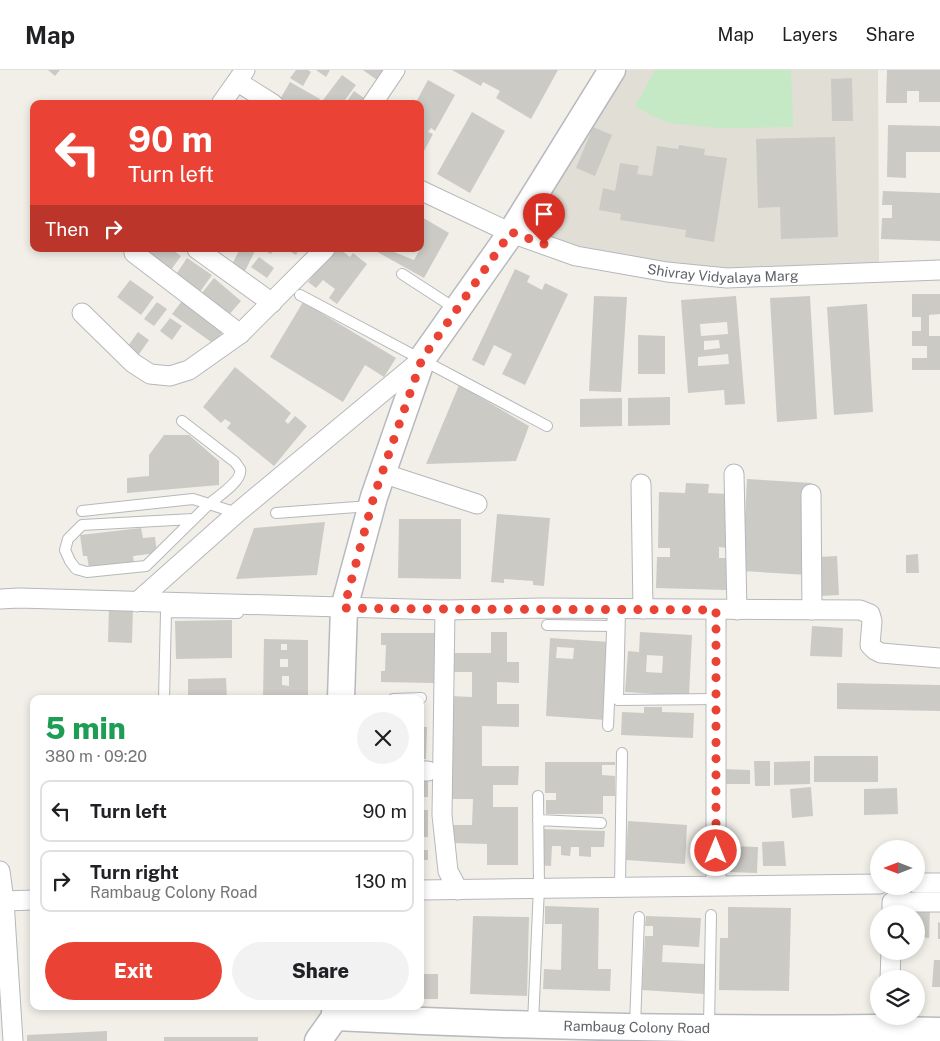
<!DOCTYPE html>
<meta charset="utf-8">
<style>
:root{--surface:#fff;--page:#f2f2f2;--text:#202124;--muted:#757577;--line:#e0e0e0;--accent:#ea4335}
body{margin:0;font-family:"Public Sans",sans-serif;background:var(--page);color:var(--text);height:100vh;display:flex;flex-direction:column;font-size:19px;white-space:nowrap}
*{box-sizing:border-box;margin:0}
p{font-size:16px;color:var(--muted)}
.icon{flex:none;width:28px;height:28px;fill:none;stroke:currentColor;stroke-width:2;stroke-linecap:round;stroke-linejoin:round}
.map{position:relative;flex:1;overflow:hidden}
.sheet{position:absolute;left:30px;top:625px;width:394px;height:315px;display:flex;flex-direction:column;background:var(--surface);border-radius:10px;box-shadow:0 2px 8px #0003}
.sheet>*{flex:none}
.banner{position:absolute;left:30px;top:30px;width:394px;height:152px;border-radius:10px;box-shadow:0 2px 8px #0003;background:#ea4335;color:#fff;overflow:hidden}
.needle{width:32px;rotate:270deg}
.tools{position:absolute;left:870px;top:770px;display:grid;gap:10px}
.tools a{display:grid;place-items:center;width:55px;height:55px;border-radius:50%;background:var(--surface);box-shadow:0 2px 8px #0003;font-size:25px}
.pin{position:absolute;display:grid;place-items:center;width:42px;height:42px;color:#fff;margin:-51px -21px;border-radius:50% 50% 50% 0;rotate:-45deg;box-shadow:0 0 5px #0007}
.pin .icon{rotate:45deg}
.me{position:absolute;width:55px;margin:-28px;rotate:0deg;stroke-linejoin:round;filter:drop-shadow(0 0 4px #0008)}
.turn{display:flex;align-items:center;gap:18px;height:105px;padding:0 15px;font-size:22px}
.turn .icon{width:65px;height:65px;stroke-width:2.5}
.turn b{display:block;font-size:35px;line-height:42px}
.then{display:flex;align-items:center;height:48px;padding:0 15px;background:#0003;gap:10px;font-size:19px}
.round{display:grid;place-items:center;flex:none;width:52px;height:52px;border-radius:26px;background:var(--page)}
.summary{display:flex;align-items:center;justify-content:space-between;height:85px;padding:0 15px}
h1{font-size:30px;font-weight:800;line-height:38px;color:#1e9e55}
.button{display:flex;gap:10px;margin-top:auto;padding:10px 15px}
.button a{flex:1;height:58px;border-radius:30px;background:var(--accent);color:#fff;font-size:20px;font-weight:800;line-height:58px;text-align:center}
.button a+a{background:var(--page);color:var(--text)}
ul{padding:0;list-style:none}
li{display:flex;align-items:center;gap:15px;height:62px;margin:0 10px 8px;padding:0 5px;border:2px solid var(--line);border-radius:10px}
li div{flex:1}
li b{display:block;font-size:19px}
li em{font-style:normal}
header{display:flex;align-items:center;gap:30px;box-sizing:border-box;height:70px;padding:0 25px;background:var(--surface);border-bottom:1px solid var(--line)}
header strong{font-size:24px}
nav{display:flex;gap:28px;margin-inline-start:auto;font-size:18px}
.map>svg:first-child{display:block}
.education{fill:#e1ded6}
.green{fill:#c5e8c5}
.building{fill:#cccac5;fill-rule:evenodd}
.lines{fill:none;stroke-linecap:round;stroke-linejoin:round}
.lane-casing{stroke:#b5b8bc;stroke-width:12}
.street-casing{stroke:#b5b8bc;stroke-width:21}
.secondary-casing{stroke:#b6babf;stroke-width:29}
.lane{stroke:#fff;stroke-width:10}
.street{stroke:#fff;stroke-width:19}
.secondary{stroke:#fff;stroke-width:26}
.route{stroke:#ea4335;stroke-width:9;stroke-dasharray:0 16.2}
.labels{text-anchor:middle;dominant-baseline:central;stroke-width:5;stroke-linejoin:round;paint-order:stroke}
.street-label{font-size:14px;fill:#5f6368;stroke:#fff}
</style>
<header>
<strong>Map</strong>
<nav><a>Map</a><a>Layers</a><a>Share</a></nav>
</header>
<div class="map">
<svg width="940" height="971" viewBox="0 0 940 971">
<rect width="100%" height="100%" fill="#f1efe8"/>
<path class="education" d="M617 0H878L879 196 731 200 578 180 519 160Z"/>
<path class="green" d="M655 0H791L793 57 721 58 668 53 635 37Z"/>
<path class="building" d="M48 0H60L55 6Z
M296 0H308L311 2 303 16 290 8Z
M316 0H330L326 7Z
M363 0H383L377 10Z
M452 0H558L531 49 496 28 500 21 483 12 481 16Z
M887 0H940V32H919V21H907V33H886Z
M342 5 356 15 342 34H320Z
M852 8 853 51H832L831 9Z
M428 10 455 25 435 61 431 58 428 62 433 64 424 81 420 78V34H415Z
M290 12 320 29 317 34H283L279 31Z
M354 21 371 33 345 34Z
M472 42 505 61 470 123 437 104Z
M888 55 940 56V82H906V108L887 107Z
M593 57 612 65 595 106 576 98Z
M835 67 838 167 781 169 780 137 758 138 756 69Z
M679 75 705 79 704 85 727 88 714 172 685 167 686 160 620 150 621 144 599 140 603 118 615 121 620 93 639 96 637 104 652 106 657 76 678 79Z
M883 121 940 123V171L881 169 882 148H892V135H882Z
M420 146 449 163 424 208 372 179H396L394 182 414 190 420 179Z
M136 179H171L181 186 168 204Z
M240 179H251L255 181 245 201 232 194Z
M261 179H274L271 184Z
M286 179H299L296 185Z
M333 179H340L350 187 353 183 367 194 337 234 329 228 335 219 323 210 316 218 308 212Z
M259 187 274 198 267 208 251 197Z
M187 188 212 205 197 226 173 209Z
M515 199 530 206 527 212 542 220 545 213 568 224 525 315 502 304 512 284 494 275 484 296 472 290Z
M214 208 241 231 227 247 201 224Z
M130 210 154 227 141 245 117 227Z
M912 224H940V244L929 245V266H940V300H912V288H927V276H912V261H921V247H912Z
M594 226 627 227 621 322 589 321Z
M736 226 745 334 725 335 724 320 688 323 681 230ZM727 252 728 264 701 266 700 254ZM719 270 720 278 704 280V271ZM728 284 729 294 698 296V287Z
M810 226 817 349 777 352 770 228Z
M185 227 226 257 214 274 172 244Z
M157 232 167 239 154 256 144 249Z
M303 232 396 288 384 307 365 295 343 332 270 287Z
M867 234 873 342 834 345 827 237Z
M170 248 182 256 172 270 160 261Z
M138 262 149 270 137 287 126 279Z
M638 265 665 266V304H638Z
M235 297 291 343 285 351 288 354 295 346 307 356 274 396 227 358 231 353 225 349 221 353 203 337Z
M459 315 529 356 516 391 426 394Z
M670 327V355L628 356V328Z
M622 328V356L580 357V329Z
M164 365H189L219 391V415L127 423V408L149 406V385Z
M747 409 812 413V424H805L802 492H808V505L742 501Z
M686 413 709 414 708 423 729 424 727 478 719 477V488H727L726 520 656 518 657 487H670V478H658L659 422 685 423Z
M497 444 550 448 544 516 533 515V511L504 509V513L491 512Z
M399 449H461V509L398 508Z
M325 452 317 505 236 509 254 458Z
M141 458 143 468 155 467 157 483 133 486 134 493 89 498 87 486H83L80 465Z
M918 484 919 503H906V485Z
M837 486 839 525 820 526 819 487Z
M109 536 133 537 132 573 108 572Z
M232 550V588L176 589 175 551Z
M812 556 843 558 842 587 810 586Z
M491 562H507V592H519V613L497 612V634H519V657L482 656V696H519L518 715H493V737H518V795H487V774L449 773V755H472L473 729H449L450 626 472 627V602H450V583H491Z
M640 562 692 565 689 626 625 622 628 581 639 582ZM647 585 663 586 662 603 646 602Z
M381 563H435L434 613 381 612V601H385L386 575H381Z
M550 568 610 572 606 650 546 646ZM557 577 574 578 573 589 556 588Z
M264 569 308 570V629H286L287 626H280V629H263ZM281 574H287V580H281ZM280 589H288V597H280ZM282 606H289V616L282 615Z
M226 608 227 629H188V609Z
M837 613 940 615V641L837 639Z
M644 637H662V642L694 643 693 668 621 665 622 642 644 643Z
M420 657H427L426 689H420Z
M814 686H878V712H814Z
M754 691H770V716H755Z
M810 691V714L774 715V692Z
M545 692H615V695H602V705L615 706V726H603V744H546V730H556V723H545Z
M721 699 750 700V714H721Z
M420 710H428V727H420Z
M811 717 813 746 792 748 790 719Z
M897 718 898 744 864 745V719Z
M420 740H428V767H420Z
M628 751 687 755 685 794 626 790Z
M540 759 605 761 604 777H591V787L579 786V777H571L570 786 561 785V776H552L551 796 539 795Z
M784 771 786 796H763L762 772Z
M730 776 758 777 757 803 729 802Z
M420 780H428V790H420Z
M545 836 599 838 598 899H611L610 921 543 919 544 899 561 900 562 854H545Z
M728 837 791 838 789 921 719 920 720 868H728Z
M915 839H930L929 868 916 867Z
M473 846 529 847 527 926 470 924Z
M646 846 701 848 699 877 663 875 662 892 705 894 704 924 642 920 645 866H653V856H645Z
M938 852 940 853V869H938Z
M32 872H34V920H32Z
M934 890H940V917H932Z
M420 904H438V929H420Z
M269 936H303V939H269Z
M107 961V971H27V965Z
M164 967H258V971H164Z"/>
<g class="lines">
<g class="lane-casing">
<path id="lane" d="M402 204 456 239
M300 225 547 356
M182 351 235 392C236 393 239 398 240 399 243 411 217 427 209 434L237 443
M82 441 193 429 209 434 146 496 87 502 76 499 70 491 65 480 68 469 82 455 193 449
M276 443 370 436
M620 539 618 630 716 629
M547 555 612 556
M164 629 166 542 238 543
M393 629 421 628
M608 656 613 539
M538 750 601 753
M620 816 622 683
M533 953 539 817 538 726
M635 956 639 847
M709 956 711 845"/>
</g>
<g class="street-casing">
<g id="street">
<path d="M238 12 273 34"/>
<path d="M221 34 245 0"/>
<path d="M372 34 395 0"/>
<path id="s1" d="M420 120 511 163 576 186 667 202 727 208 940 200"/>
<path d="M197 179 272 233"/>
<path d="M134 183 240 264"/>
<path d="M82 243 133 293 150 304 170 306 189 300 240 264 325 179"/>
<path d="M382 403 477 434"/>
<path d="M734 404 737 540"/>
<path d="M641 414 643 539"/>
<path d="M811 424 812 540"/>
<path d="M0 529 19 528 445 540 541 538 860 540 870 544 872 551 870 575 875 580 881 583 940 588"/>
<path d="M137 532 237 443 421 290"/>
<path d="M445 540 442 745 448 801 458 820"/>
<path d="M420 701H428"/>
<path d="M0 801 4 831 13 971"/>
<path d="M916 813H940"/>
<path d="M716 815V540"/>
<path d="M420 820 879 814"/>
<path d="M4 831 34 830"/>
<path d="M892 844V832H940"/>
<path d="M890 909 891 881"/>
</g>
</g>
<g class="secondary-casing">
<g id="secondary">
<path d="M341 629 344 538 374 427 422 289 511 163 612 0"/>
<path id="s2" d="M335 947C515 956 697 960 877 958L889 960 940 961"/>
<path d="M318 971 335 947V936"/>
</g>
</g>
<use href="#lane" class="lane"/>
<use href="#street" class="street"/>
<use href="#secondary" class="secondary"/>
</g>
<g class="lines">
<path class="route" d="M544 174 511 162 422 289 374 426 344 538C468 540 592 539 716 540V781"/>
</g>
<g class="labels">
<g class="street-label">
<text stroke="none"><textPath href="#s1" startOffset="318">Shivray Vidyalaya Marg</textPath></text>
<text stroke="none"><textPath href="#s2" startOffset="302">Rambaug Colony Road</textPath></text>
</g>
</g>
</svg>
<div class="tools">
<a><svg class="needle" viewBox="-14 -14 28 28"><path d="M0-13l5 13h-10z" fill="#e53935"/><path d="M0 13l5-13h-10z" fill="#757577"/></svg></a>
<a><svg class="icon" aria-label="search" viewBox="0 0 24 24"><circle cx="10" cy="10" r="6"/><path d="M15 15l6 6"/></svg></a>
<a><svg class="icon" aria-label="layers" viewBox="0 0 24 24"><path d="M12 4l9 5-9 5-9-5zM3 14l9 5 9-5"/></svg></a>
</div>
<div class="pin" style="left:544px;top:174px;background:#d93025"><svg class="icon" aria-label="arrive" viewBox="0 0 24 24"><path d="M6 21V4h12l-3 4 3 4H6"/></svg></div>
<svg class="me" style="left:716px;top:781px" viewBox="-20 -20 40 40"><circle r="17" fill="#ea4335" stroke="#fff" stroke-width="3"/><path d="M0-11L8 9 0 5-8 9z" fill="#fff"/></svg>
<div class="banner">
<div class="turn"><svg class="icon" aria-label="left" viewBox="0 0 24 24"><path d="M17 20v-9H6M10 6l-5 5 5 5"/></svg><div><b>90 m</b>Turn left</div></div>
<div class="then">Then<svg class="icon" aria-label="right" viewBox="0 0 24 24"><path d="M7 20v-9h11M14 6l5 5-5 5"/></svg></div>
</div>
<section class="sheet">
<div class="summary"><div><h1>5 min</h1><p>380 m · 09:20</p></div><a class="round"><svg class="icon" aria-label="close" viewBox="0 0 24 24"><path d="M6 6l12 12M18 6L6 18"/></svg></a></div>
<ul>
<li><svg class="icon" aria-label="left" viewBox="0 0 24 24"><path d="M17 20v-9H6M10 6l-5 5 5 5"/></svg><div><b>Turn left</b></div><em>90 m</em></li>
<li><svg class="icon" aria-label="right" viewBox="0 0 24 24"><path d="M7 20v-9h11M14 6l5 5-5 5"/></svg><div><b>Turn right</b><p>Rambaug Colony Road</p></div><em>130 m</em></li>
</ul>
<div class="button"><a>Exit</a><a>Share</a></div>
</section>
</div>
